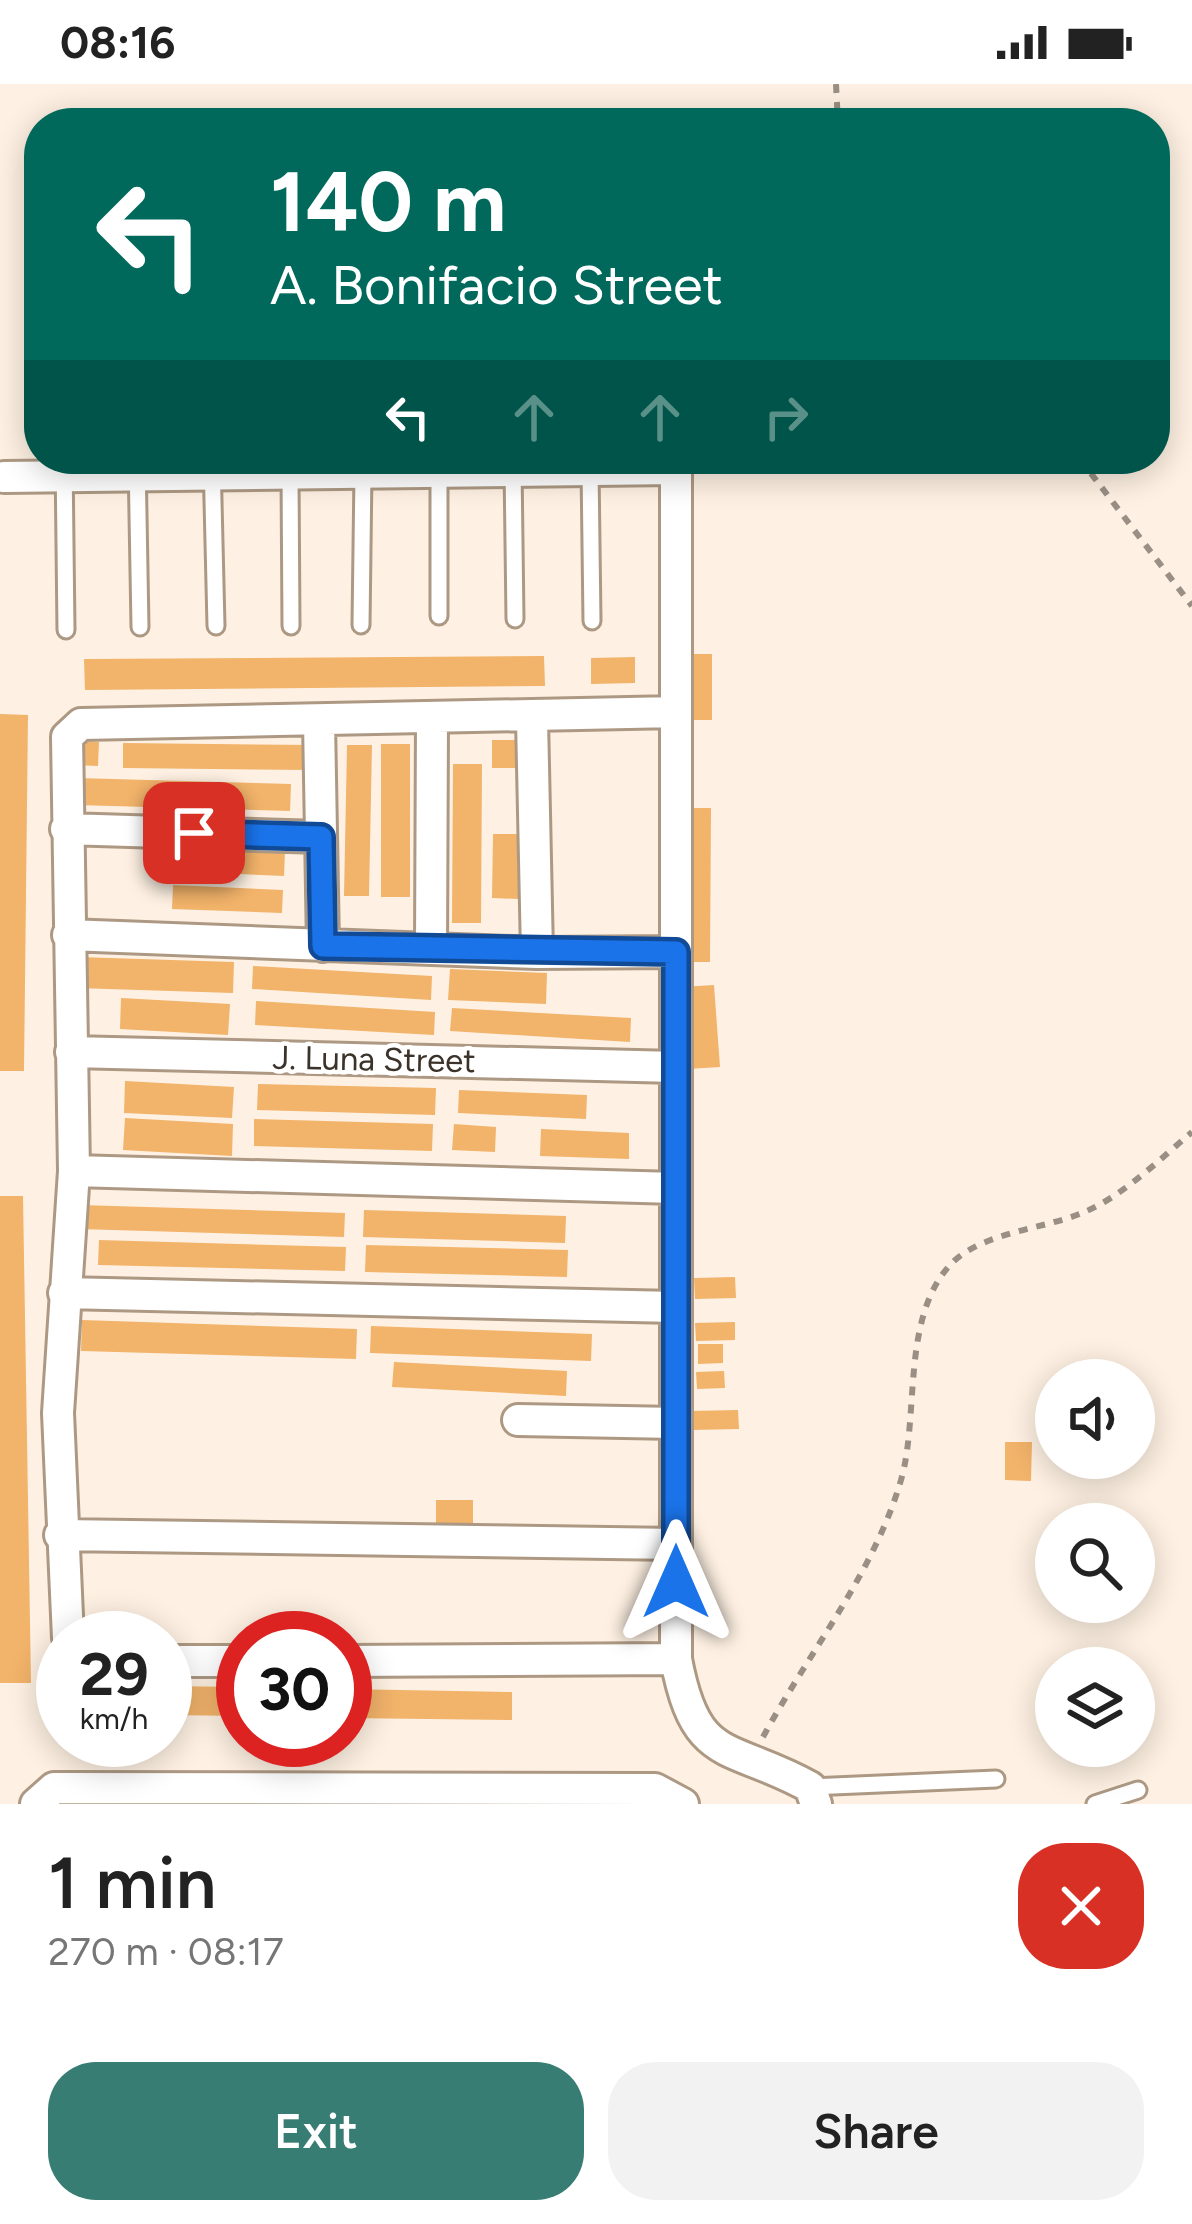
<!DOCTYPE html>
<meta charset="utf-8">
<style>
:root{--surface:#fff;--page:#f2f2f2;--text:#222;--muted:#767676;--accent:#387d73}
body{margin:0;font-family:Figtree,sans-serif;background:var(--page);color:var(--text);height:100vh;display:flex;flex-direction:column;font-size:45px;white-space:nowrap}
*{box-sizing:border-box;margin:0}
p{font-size:39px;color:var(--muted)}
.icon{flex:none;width:66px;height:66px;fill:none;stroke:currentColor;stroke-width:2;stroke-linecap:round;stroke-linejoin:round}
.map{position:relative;height:1720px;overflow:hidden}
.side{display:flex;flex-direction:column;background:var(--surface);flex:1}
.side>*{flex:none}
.top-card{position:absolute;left:24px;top:24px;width:1146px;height:366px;border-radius:48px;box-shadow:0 6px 30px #0003;background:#00695c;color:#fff;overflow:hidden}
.controls{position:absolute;left:1035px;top:1275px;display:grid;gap:24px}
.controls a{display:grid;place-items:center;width:120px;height:120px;border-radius:50%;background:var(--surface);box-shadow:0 6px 30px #0003;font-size:60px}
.speed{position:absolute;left:36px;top:1527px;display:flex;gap:24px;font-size:60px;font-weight:700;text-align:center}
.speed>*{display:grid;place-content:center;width:156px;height:156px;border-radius:50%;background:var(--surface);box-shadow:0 6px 30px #0003;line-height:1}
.speed small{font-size:30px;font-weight:400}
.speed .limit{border:18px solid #d22;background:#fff;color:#111}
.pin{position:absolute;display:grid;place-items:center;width:102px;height:102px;color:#fff;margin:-51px;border-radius:24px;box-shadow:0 6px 18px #0006}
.me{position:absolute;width:132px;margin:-66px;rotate:0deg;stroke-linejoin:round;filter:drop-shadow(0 0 9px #0008)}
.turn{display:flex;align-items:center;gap:42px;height:252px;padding:0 48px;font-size:54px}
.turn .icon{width:156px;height:156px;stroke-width:2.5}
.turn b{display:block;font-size:84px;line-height:102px}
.lanes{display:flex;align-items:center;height:114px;padding:0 48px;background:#0003;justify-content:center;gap:60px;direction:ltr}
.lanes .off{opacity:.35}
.round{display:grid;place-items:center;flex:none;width:126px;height:126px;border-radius:48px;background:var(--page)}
.summary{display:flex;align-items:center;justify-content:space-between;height:204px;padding:0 48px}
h1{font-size:72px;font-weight:600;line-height:90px}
.cta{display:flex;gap:24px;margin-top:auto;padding:24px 48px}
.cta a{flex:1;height:138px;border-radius:48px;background:var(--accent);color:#fff;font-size:48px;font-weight:600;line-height:138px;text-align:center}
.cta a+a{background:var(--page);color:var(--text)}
.status{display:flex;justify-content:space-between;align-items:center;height:84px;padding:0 60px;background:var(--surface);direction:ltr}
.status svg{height:33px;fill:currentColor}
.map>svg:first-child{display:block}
.building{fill:#f2b36a}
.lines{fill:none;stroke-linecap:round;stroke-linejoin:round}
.lane-casing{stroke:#ad9983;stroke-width:21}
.street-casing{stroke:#ad9983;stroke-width:36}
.path{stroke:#9a8f84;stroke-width:6;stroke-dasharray:9 9;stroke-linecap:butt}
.lane{stroke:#fff;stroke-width:15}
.street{stroke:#fff;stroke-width:30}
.route-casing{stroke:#114b97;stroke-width:30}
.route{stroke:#1a73e8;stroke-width:21}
.labels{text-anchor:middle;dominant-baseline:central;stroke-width:9;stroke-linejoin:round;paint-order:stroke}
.street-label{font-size:33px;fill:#3b332a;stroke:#fff}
</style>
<div class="status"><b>08:16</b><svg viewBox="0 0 49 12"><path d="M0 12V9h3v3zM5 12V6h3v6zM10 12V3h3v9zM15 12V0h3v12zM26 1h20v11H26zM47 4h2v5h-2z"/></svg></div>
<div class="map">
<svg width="1192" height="1720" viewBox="0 0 1192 1720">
<rect width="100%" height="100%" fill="#fef1e3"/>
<path class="building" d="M685 570H712V636H685Z
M544 572 545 602 85 606 84 575Z
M635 573V599L591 600V574Z
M0 630 28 631 24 987H0Z
M492 656H519V684H492Z
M74 657 99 658 98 682 73 681Z
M123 659 312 661 311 686 123 684Z
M381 660H410V813H381Z
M347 661H372L369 812H344Z
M453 680H482L481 839H452Z
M77 694 291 700 290 727 76 721Z
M682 724H711L710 878H681Z
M493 750H518V815L492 814Z
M175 763 285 767 284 792 174 787Z
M173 801 283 806 282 829 172 825Z
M78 873 234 878 233 909 77 904Z
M253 882 432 892 431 916 252 905Z
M450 885 547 889 546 920 448 916Z
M714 901 720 983 688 985 682 903Z
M121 914 230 920 228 951 120 945Z
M256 917 435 928 434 951 255 941Z
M452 924 631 934 630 958 450 947Z
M125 997 234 1003 232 1034 124 1029Z
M258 1000 436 1004 435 1031 257 1026Z
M459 1006 587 1011 586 1035 458 1029Z
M125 1034 233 1040 232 1072 123 1066Z
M254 1035 433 1040 432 1067 254 1062Z
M454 1040 496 1043 495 1068 452 1066Z
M541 1045 629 1049V1075L540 1072Z
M0 1112H23L31 1599H0Z
M80 1121 345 1129 344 1153 79 1145Z
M364 1126 566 1132 565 1159 363 1153Z
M99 1156 346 1163 345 1187 98 1181Z
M366 1161 568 1166 567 1193 365 1188Z
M735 1193 736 1214 695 1215 694 1194Z
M82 1236 357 1245 356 1275 81 1267Z
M735 1238V1256L696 1257 695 1239Z
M371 1242 592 1250 591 1277 370 1269Z
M698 1260H723V1279L698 1280Z
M394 1278 567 1287 566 1312 392 1303Z
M724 1287 725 1304 697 1305 696 1288Z
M738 1326 739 1345 691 1346V1327Z
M1005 1358H1032L1031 1397 1005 1396Z
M436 1416H473V1451H436Z
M42 1600H63V1629H41Z
M165 1602 243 1603V1632L165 1631Z
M345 1605 512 1608V1636L345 1634Z"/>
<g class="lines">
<g class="lane-casing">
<path id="lane" d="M64 375 66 546
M137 375 140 543
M212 375 216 542
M513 382 515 535
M590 384 592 537
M290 389 291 542
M439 532V385
M361 541 363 388
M810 1703 996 1695
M1095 1720 1138 1706"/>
</g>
<g class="street-casing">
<path id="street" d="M676 375V1575C696 1682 729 1658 810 1703L816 1720
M4 393 676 385
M532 635 537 869
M319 637 323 862
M66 745 321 753
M68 851 537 869 676 868
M431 865 432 637
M71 968 676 983
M74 1087 676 1104
M64 1209 676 1223
M518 1336 676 1339
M60 1451 676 1460
M68 1554 58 1329 74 1087 67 653 81 640 676 628
M165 1577H243
M345 1577 676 1575
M36 1720 54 1704 655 1705 683 1720"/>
</g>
<path class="path" d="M836 0 838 39
M1080 375 1192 522
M763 1653C809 1568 874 1489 901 1396 920 1331 900 1229 954 1177 986 1148 1043 1145 1082 1129 1122 1113 1159 1076 1192 1048"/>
<use href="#lane" class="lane"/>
<use href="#street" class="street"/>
</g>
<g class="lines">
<g class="route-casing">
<path id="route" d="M194 749 321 753 323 862 676 868V1498"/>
</g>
<use href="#route" class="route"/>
</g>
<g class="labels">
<g class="street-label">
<text transform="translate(374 975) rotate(1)">J. Luna Street</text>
</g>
</g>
</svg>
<div class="controls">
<a><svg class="icon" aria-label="sound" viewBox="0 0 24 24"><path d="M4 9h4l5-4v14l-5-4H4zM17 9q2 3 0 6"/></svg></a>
<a><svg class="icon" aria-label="search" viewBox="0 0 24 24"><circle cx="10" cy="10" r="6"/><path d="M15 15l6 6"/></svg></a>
<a><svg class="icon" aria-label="layers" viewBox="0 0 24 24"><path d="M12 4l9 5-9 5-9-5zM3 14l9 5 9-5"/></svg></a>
</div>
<div class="speed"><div>29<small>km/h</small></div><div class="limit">30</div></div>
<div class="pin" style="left:194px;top:749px;background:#d93025"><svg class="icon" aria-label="arrive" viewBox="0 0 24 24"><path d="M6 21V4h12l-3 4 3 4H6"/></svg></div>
<svg class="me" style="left:676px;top:1498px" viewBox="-20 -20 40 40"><path d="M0-17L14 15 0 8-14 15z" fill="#1a73e8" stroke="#fff" stroke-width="4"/></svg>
<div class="top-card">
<div class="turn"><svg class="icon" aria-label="left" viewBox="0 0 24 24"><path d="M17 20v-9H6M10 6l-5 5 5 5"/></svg><div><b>140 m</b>A. Bonifacio Street</div></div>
<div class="lanes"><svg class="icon" aria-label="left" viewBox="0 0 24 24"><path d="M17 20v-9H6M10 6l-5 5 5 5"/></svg><svg class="icon off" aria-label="ahead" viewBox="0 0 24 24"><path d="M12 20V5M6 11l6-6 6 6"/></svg><svg class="icon off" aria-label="ahead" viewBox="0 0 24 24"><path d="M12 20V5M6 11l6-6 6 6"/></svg><svg class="icon off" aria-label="right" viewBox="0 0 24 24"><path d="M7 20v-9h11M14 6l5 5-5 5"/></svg></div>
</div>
</div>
<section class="side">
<div class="summary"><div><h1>1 min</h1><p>270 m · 08:17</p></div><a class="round" style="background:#d93025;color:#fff"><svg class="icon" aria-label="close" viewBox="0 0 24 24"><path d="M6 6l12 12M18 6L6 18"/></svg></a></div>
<div class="cta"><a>Exit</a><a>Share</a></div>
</section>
